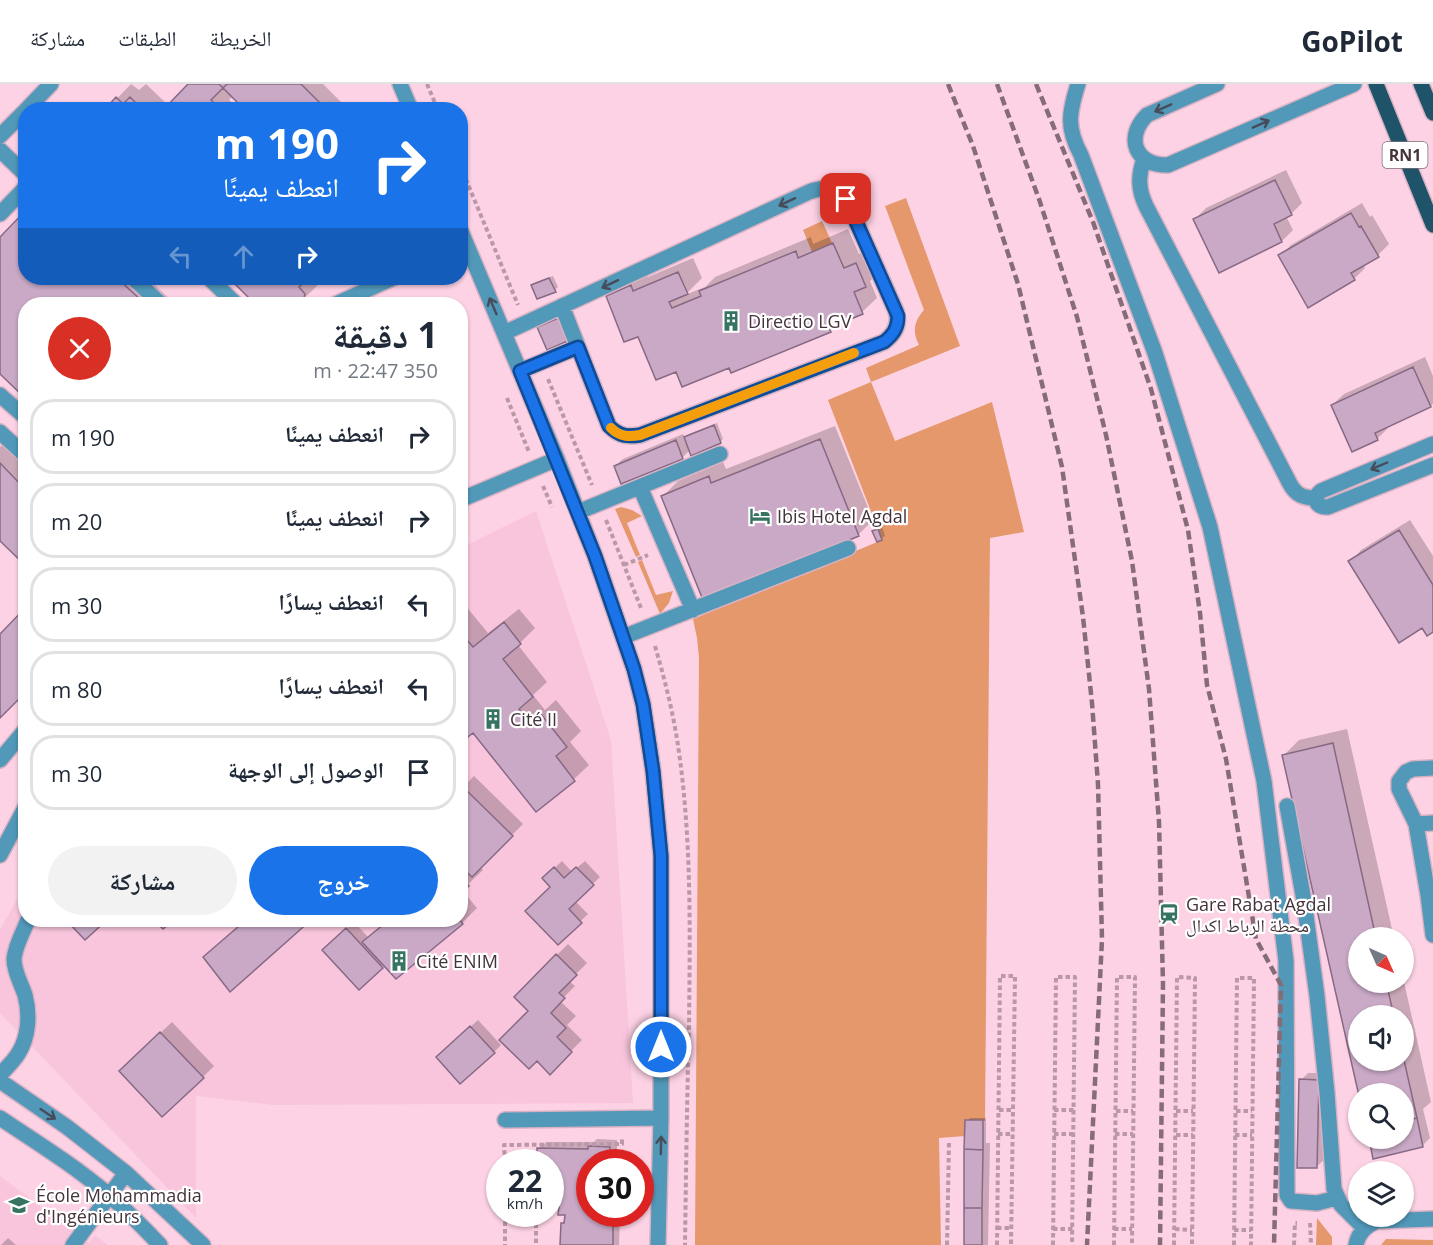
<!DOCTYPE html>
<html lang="ar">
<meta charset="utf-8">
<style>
:root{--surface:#fff;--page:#f2f2f3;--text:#1f2937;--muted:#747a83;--line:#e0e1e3;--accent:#1a73e8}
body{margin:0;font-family:"Open Sans","Noto Naskh Arabic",sans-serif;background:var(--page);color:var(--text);direction:rtl;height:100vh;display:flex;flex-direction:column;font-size:22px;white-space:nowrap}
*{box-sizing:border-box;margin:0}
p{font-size:20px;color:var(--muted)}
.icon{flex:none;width:33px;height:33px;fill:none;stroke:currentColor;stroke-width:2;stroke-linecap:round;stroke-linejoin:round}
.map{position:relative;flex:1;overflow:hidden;direction:ltr}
.sheet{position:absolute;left:18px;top:213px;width:450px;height:630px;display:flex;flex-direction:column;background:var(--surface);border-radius:24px;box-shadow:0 2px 4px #0004;direction:rtl}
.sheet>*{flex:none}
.guide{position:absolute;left:18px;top:18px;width:450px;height:183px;border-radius:24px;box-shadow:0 2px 4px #0004;direction:rtl;background:#1a73e8;color:#fff;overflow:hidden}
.needle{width:39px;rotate:135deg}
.tools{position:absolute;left:1348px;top:843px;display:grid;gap:12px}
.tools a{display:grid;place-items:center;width:66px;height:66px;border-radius:50%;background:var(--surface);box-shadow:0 2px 4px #0004;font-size:30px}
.speed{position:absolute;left:486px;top:1065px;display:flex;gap:12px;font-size:30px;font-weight:700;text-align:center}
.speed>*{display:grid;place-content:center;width:78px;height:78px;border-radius:50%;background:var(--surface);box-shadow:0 2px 4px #0004;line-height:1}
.speed small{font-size:15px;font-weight:400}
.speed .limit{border:9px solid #d22;background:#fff;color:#111}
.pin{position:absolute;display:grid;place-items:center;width:51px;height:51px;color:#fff;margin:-26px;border-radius:12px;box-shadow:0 3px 9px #0006}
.me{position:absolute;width:66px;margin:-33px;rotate:0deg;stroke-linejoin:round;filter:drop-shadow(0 0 4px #0008)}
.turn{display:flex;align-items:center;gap:21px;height:126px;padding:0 30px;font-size:27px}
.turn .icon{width:78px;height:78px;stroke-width:2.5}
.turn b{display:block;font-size:42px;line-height:51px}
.lanes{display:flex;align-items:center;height:57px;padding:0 30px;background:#0003;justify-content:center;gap:30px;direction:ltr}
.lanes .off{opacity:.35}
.round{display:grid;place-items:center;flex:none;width:63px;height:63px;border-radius:32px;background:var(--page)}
.head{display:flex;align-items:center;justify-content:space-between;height:102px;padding:0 30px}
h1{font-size:36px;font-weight:700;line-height:45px}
.button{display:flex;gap:12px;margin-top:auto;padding:12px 30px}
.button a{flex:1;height:69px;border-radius:36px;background:var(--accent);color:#fff;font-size:24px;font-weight:700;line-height:69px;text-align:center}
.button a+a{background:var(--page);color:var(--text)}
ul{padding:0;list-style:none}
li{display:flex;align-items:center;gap:18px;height:75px;margin:0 12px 9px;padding:0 18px;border:3px solid var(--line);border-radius:24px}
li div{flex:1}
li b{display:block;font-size:22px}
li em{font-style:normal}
header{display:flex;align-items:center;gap:36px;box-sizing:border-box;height:84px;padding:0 30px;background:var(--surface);border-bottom:2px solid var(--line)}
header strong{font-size:28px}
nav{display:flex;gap:33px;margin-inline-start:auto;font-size:21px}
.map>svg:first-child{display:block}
.built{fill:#f8c5dc}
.green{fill:#e5986c}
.shadow{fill:#0003;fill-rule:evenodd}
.building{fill:#c9a9c6;stroke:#876984;stroke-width:1.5}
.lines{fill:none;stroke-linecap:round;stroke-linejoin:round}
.minor-casing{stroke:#d8b2c3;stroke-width:18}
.major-casing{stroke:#d8b2c3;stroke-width:18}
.path{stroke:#ba98a7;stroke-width:4;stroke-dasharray:4.5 3;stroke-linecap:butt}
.minor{stroke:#5198b9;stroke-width:15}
.major{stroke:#1f536a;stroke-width:15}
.rail{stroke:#866c78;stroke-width:4.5;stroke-dasharray:9 4.5;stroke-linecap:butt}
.oneway{stroke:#474c5a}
.route-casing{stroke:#114b97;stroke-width:15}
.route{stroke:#1a73e8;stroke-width:10}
.slow{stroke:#f59e0b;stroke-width:10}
.labels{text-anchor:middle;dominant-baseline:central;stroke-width:4.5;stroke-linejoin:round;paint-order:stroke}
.shield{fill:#fff;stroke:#7c7076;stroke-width:1.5}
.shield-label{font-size:16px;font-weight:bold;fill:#44333b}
.poi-label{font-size:18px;fill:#44333b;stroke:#fff;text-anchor:start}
</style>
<header>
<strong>GoPilot</strong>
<nav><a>الخريطة</a><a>الطبقات</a><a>مشاركة</a></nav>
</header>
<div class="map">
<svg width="1433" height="1161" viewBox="0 0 1433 1161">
<rect width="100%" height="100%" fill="#fdd2e5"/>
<path class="built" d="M536 427 611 656 633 1019 273 1021 196 1012V1134L0 929V846L25 801 26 836H460L461 464Z
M0 1092 89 1159 95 1151 108 1161H0Z"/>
<path class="green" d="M906 114 960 262 871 298 895 357 992 318 1024 448 990 454 985 1037 965 1036V1052L939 1054 941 1161H695L699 573 697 554 693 535 882 456 828 316 871 298 866 284 919 261C912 248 914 237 924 226L885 122Z
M822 137 832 159 812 168 803 146Z
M621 423 632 426 642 432 627 439 640 471 636 473 615 425Z
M642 476 656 511 673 507 669 519 660 530 638 478Z
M1317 1134 1332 1153V1161H1316Z
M1386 1155 1433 1156V1161H1381Z"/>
<path class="shadow" d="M131 0 139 6 146 0 169 22 190 0H323L344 21 339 26H247L233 12 229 16 235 21 231 26H106Z
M1286 86 1302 119 1291 130 1286 132 1293 146 1282 157 1195 135 1206 124Z
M1362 119 1370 133 1372 131 1389 160 1378 171 1363 180 1365 184 1354 195 1280 172 1291 161Z
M848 145 859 170 871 165 880 187 870 197 877 214 862 228 838 238 830 247 730 282 677 286 639 251 607 212 622 198 646 188 648 193 693 174 702 194 685 211 705 203 715 193 811 153 813 160Z
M0 155 26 194H147L175 220H26L0 288Z
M553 192 558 203 555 206 533 201 536 198Z
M231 194H319L317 202 298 220H257Z
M1425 273 1433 292V319L1431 322 1387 342 1388 344 1377 355 1332 321 1344 310Z
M717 339 723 355 720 358 690 366 682 374 615 382 623 375 683 350 685 354 689 350Z
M835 342 873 436 858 451 663 412 678 397 723 378 726 385Z
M13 350 26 363V480L0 455V363Z
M1410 436 1433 472V546L1423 542 1350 478 1361 466Z
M882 442 885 452 881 455 874 447 877 444Z
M460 515 488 549 519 525 535 544 518 561 547 598 533 611 545 626 556 616 581 647 570 658 589 681 574 695 536 726 474 647 460 658Z
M1347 645 1394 854H1359V898H1404L1431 1018 1423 1025 1430 1054 1423 1061 1404 1054V1010H1360L1284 671 1299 656ZM1359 932H1404V976H1359Z
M460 690 468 698 474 692 523 740 480 783 483 786 462 806 477 824 462 839 396 893 384 880 359 904 324 866 354 838 369 854 388 836H460Z
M562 777 572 788 585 777 600 793 575 817 588 830 558 859 552 803 544 794Z
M68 836H105L85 854Z
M247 836H309L230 905 216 862Z
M568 860 587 879 569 897 575 902 560 917 576 932 567 941 582 956 550 988 530 927 516 912Z
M478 936 501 961 494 968 445 966Z
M172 938 214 982 203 993 132 976Z
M1308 989H1325L1324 1076 1316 1083 1301 996Z
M970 1034H986V1059H990L988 1161H965L967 1037Z
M597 1055 617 1056V1071H621V1078H590V1130H620L619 1161H562V1139L566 1136V1130L560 1122 550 1078H539V1065L546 1058H594Z
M8 1154 16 1161H1Z"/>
<path class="building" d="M188 0H219L223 4 211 16 221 26H163Z
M227 0H301L327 26H245L223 4Z
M116 13 123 20 130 13 143 26H104Z
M1275 96 1292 131 1274 140 1282 158 1219 189 1193 135Z
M26 126V194H117L145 220H26V315L0 290V153Z
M1351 129 1359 143 1361 142 1379 173 1351 189 1355 196 1308 224 1278 171Z
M833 159 844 184 856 179 866 203 854 208 863 230 829 244 831 248 731 289 729 284 682 303 676 288 656 296 638 253 624 258 606 212 631 201 633 207 678 188 688 210 669 218 672 224 701 212 699 207 796 167 798 174Z
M229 194H309L299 203 305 210 303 218 300 220H255Z
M549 194 556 208 537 215 531 201Z
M561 233 570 256 547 266 537 243Z
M1413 283 1431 323 1375 349 1378 356 1352 368 1331 321Z
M714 341 721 359 691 372 684 353Z
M820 355 859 452 703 516 661 412 709 392 711 399Z
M676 356 683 375 621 400 614 382Z
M0 379 26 406V482L0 457Z
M878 445 882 456 877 458 872 447Z
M1399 446 1433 501V548L1427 552 1422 544 1399 559 1348 477Z
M26 523V608L0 634V550Z
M504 538 521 560 503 575 533 613 519 625 529 639 541 630 567 663 556 672 575 697 536 728 473 649 460 659V548L473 563Z
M1333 659 1376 854H1359V898H1386L1394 932H1359V976H1404L1417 1034 1404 1037V1010H1359V1012L1282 671Z
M462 702 513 752 472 793 460 782V703Z
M554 783 564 794 576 783 594 801 569 825 582 839 558 861 525 827 550 803 542 794Z
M460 792 469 802 460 810Z
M66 836H107L85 856Z
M154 836H174L163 845Z
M246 836H311L230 908 203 873Z
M389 836H460L463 840 396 895 362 858Z
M346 844 383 884 359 906 322 866Z
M556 870 577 891 559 909 565 914 551 929 566 944 557 953 572 968 550 991 537 977 529 985 499 956 528 927 514 913Z
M470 942 495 969 460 1000 436 973Z
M160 948 204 994 162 1033 119 987Z
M1299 995 1319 996 1317 1084H1297Z
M1417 1034 1423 1063 1373 1075 1369 1054H1404V1037Z
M965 1036H983V1066L964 1065Z
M588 1062 610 1063V1078H614H590V1130H613V1161H560L561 1139H564L565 1131H558L559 1123H550V1078H537V1064L588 1065Z
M964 1065 983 1066 982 1124H964Z
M964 1124H982V1161H964Z"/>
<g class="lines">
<g class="minor-casing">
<path id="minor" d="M400 0 411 26
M1078 0C1069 29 1066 43 1081 71L1155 269 1210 443 1264 697 1286 877 1287 1111 1291 1117 1317 1119 1337 1114
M1217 0 1147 31C1124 54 1136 82 1168 81L1354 0
M26 26 51 0
M0 52 26 26
M0 66 26 91
M1144 75C1138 92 1138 105 1146 122L1290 400C1296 411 1303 414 1316 414
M0 130 26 103
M460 145 557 375 595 472 634 585 643 620 653 687 661 772V1034L658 1161
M133 194 161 220
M209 194 236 220
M336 220 393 194
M504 249 809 108C823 102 834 104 846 115L896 227C900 240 895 250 884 258L640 351C627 353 619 352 609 342L562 222
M520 287 578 263
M0 311 26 334
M0 348 26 372
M1433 360 1321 407C1312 414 1316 424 1328 423L1433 381
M640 403 693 526
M460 416 557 375
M578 428 720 370
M623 553 848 464
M0 676 26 645
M1433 684 1413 685 1406 688 1399 697V705L1416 740 1428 811 1433 851
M1287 722 1304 817 1317 912 1327 1009 1334 1105 1341 1121 1364 1144
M1416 740 1433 739
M0 771 26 722
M0 991C6 984 13 978 18 970 29 953 30 930 25 911 21 899 14 888 14 875 15 862 23 848 28 836
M0 997 67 1043 126 1089 203 1161
M0 1034C38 1059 76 1083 110 1112 128 1128 144 1144 160 1161
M505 1036 661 1034
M73 1161 126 1089
M1356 1161C1358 1149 1365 1142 1377 1137L1433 1135"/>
</g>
<g class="major-casing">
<path id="major" d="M1376 0 1433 141
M1421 0 1433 29"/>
</g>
<path class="path" d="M427 0 438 26
M460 81 518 221
M548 295 592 401
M507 314 529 368
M543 402 552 423
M606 436 641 524
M624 481 648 471
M655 562C664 593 672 624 677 655 692 750 690 847 689 942 687 1015 686 1088 685 1161
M999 1026H1013
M1054 1026H1074
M1116 1027H1133
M1176 1027H1193
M1236 1027H1252
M998 1050H1013
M1054 1050H1074
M1115 1050H1133
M1176 1051H1193
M1235 1051H1252
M505 1078 504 1061 622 1060V1053
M505 1130V1161
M505 1134 536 1133V1161
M1310 1139 1311 1161
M997 1144H1012
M1053 1145H1073
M1114 1145H1132
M1175 1145 1192 1146
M1234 1146H1251
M947 1161 949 1059
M997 1161 1000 892H1015L1011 1161
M1053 1161 1056 893H1075L1072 1161
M1114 1161 1117 893H1135L1132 1161
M1174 1161 1177 893 1195 894 1192 1161
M1234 1161 1237 894H1254L1251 1161
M1294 1161 1295 1139H1297"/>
<use href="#minor" class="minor"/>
<use href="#major" class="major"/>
<path class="rail" d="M948 0 973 62 1018 200 1062 383 1083 533 1092 619 1098 700 1102 855 1087 1161
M997 0 1039 115 1077 233 1106 351 1132 477 1149 605 1159 738 1163 900 1160 1161
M1036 0 1093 138 1151 305 1188 446 1200 529 1207 601 1226 675 1256 855 1281 901 1274 1161"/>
</g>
<defs><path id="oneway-shaft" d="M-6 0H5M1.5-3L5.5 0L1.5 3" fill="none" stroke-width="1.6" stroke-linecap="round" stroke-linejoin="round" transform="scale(1.5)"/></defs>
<g class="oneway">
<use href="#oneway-shaft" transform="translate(1163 24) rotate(156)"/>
<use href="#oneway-shaft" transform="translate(1261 40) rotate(-24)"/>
<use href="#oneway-shaft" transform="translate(787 118) rotate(155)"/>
<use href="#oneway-shaft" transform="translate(610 200) rotate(155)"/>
<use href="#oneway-shaft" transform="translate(493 222) rotate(-113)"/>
<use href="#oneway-shaft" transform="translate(1379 382) rotate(157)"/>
<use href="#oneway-shaft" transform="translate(48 1030) rotate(34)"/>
<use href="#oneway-shaft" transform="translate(661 1061) rotate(-89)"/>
</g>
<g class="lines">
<g class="route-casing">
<path id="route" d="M661 963V772L653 687 643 620 634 585 595 472 520 287 578 263 609 342C619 352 627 353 640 351L884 258C893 251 898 244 898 232L846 115"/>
</g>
<use href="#route" class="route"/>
<path class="slow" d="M611 344C620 353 629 353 640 351L854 269"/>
</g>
<defs>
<g id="building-bare" transform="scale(1.62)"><path d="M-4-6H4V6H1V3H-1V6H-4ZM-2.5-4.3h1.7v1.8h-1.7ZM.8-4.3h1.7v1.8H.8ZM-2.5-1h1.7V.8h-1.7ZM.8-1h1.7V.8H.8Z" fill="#367360" stroke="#fff" stroke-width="2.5" paint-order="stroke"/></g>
<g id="hotel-bare" transform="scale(1.62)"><path d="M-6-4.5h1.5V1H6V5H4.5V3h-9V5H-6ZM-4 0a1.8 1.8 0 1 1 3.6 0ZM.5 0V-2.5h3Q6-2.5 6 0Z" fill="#367360" stroke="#fff" stroke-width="2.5" paint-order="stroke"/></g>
<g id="station-bare" transform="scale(1.62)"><path d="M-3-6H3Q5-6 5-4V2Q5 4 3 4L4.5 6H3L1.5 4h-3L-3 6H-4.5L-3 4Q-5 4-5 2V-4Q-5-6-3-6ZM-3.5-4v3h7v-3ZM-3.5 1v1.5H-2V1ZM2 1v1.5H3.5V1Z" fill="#367360" stroke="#fff" stroke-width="2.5" paint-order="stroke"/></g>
<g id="university-bare" transform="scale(1.62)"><path d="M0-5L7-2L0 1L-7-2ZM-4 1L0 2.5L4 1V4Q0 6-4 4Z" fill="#367360" stroke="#fff" stroke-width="2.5" paint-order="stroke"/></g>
</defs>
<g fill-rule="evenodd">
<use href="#building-bare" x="731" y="237"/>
<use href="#hotel-bare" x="760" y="432"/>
<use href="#building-bare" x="493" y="635"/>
<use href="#station-bare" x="1169" y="830"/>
<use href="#building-bare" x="399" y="877"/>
<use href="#university-bare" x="19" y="1121"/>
</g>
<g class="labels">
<rect class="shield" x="1382.5" y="58" width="45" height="26" rx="4.5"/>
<g class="shield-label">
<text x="1405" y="71">RN1</text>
</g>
<g class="poi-label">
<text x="748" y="237">Directio LGV</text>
<text x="777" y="432">Ibis Hotel Agdal</text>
<text x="510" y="635">Cité II</text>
<text x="1186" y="820">Gare Rabat Agdal<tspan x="1186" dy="21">محطة الرباط اكدال</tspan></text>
<text x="416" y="877">Cité ENIM</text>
<text x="36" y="1111">École Mohammadia<tspan x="36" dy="21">d'Ingénieurs</tspan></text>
</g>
</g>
</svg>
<div class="tools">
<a><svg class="needle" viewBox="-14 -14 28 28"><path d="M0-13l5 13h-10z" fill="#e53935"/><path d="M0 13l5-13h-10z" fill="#747a83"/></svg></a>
<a><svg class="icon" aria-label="sound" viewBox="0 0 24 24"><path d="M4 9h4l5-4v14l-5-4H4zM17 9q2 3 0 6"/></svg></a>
<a><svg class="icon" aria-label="search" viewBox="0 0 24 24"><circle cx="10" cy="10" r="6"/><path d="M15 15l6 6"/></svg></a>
<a><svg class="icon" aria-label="layers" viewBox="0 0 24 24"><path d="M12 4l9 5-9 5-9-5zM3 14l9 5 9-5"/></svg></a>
</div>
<div class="speed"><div>22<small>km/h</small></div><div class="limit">30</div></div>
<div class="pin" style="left:846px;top:115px;background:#d93025"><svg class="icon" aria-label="arrive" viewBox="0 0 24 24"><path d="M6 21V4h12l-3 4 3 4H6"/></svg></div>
<svg class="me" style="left:661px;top:963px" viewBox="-20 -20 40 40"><circle r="17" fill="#1a73e8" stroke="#fff" stroke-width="3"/><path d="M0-11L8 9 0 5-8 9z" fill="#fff"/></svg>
<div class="guide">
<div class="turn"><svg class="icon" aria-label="right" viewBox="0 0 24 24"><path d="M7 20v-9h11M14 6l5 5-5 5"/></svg><div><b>190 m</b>انعطف يمينًا</div></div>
<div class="lanes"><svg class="icon off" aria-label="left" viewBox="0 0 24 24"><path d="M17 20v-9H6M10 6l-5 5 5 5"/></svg><svg class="icon off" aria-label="ahead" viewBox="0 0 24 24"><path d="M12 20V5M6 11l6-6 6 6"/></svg><svg class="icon" aria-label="right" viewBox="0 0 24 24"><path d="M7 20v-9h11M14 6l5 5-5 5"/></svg></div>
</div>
<section class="sheet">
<div class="head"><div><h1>1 دقيقة</h1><p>350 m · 22:47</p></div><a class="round" style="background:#d93025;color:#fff"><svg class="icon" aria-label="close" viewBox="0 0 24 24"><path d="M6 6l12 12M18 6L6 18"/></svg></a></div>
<ul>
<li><svg class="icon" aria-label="right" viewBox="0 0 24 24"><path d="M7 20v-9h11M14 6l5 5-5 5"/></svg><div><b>انعطف يمينًا</b></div><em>190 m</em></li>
<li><svg class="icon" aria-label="right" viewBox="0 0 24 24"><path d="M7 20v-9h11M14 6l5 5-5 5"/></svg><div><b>انعطف يمينًا</b></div><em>20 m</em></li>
<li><svg class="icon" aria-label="left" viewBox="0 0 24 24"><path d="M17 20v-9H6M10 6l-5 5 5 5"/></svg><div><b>انعطف يسارًا</b></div><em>30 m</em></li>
<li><svg class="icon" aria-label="left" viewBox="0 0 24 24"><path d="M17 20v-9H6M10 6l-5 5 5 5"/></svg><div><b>انعطف يسارًا</b></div><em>80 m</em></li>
<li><svg class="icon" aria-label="arrive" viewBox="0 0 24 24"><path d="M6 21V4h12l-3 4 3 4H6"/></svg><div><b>الوصول إلى الوجهة</b></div><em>30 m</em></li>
</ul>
<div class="button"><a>خروج</a><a>مشاركة</a></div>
</section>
</div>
